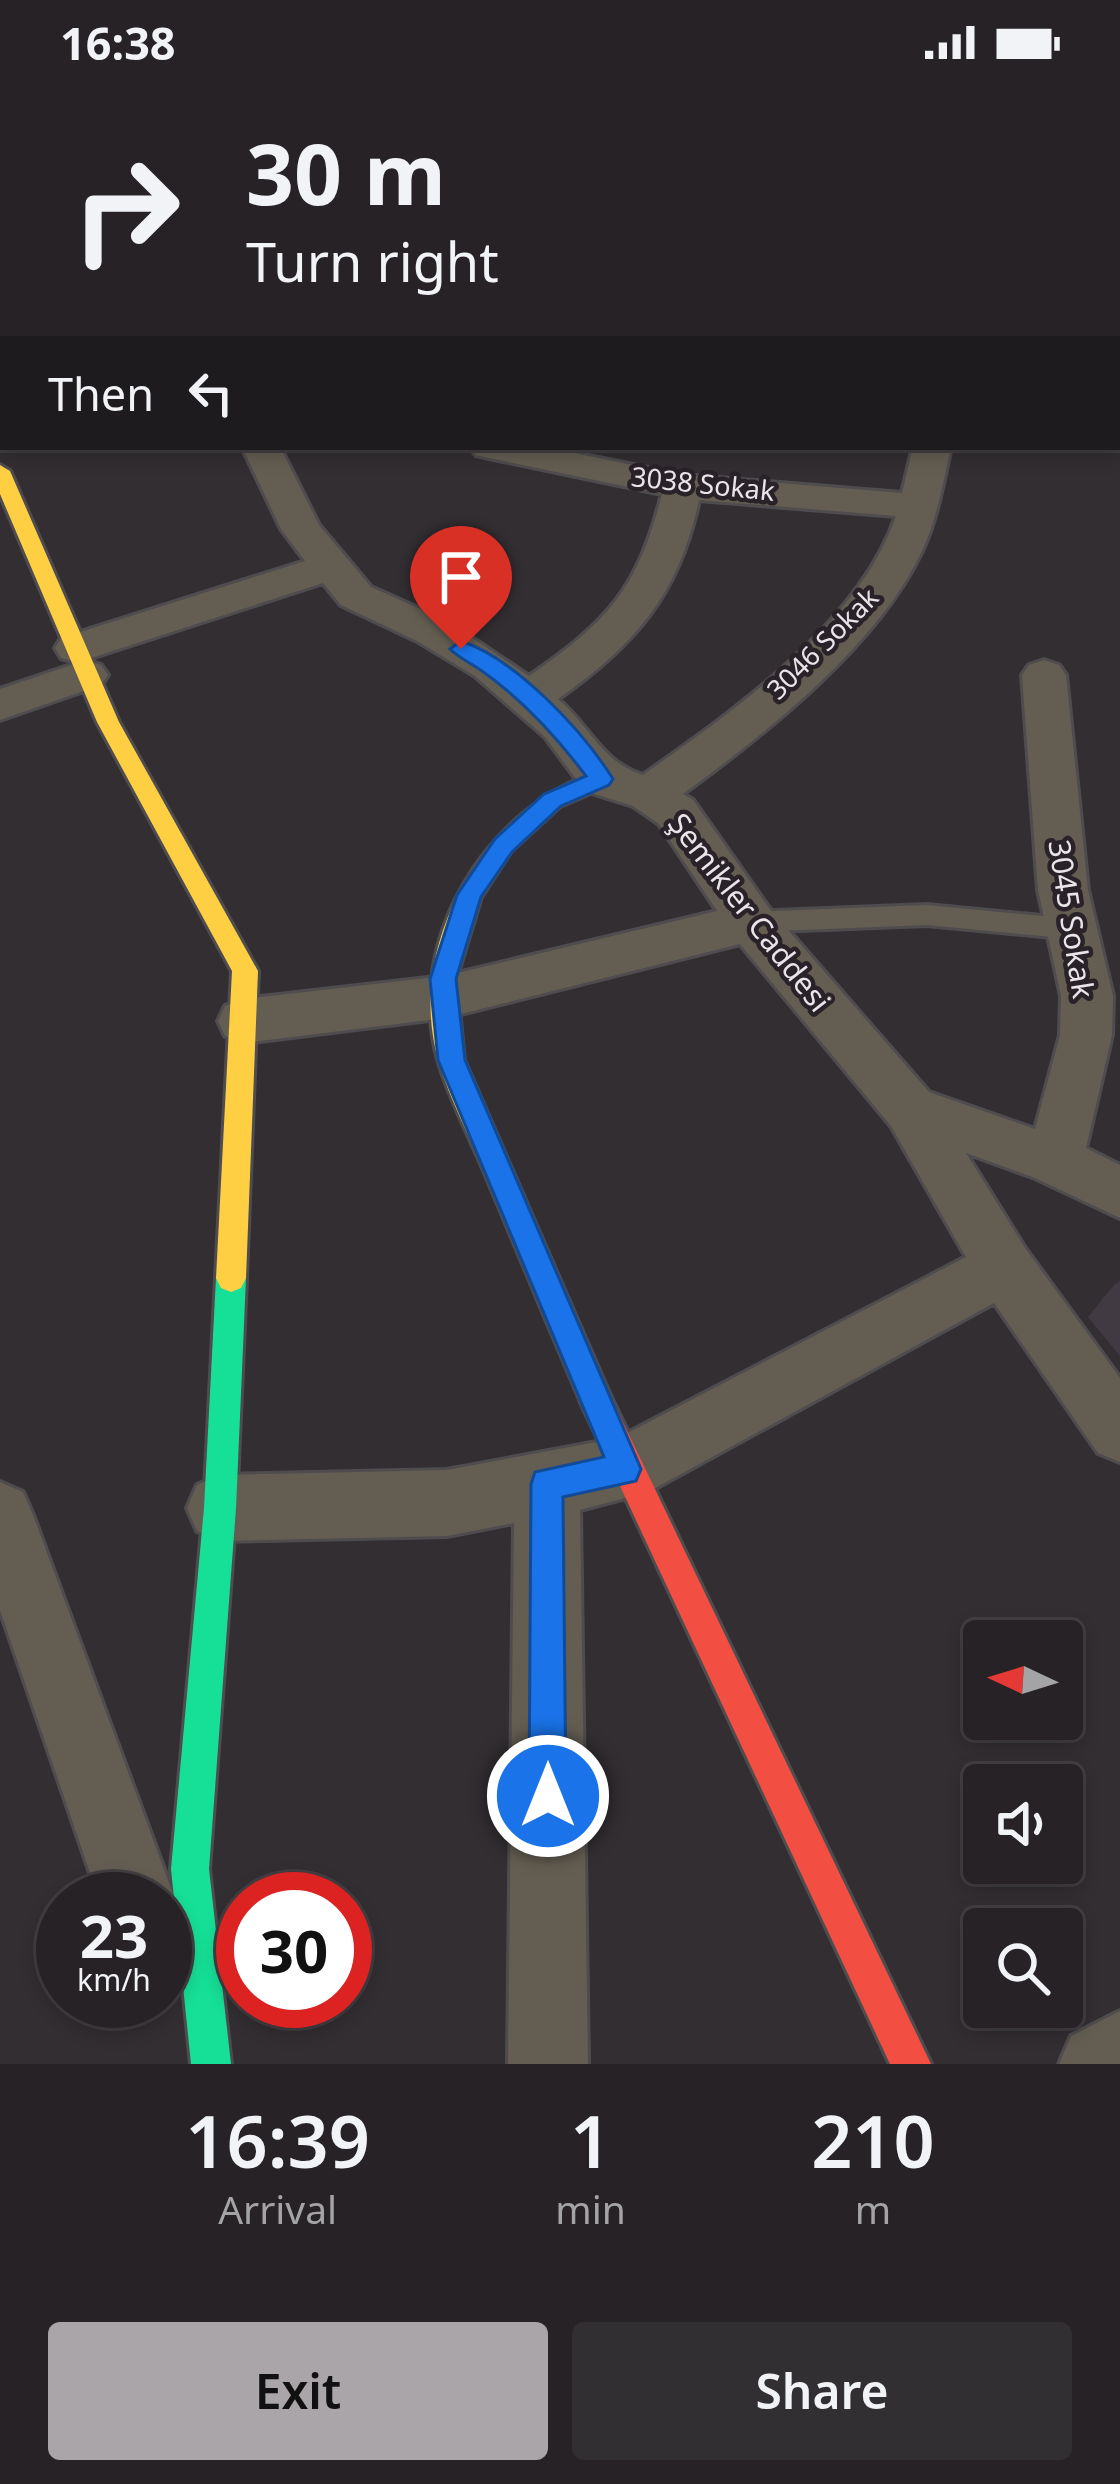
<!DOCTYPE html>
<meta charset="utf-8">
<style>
:root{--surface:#262226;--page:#322f32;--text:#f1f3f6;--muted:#a4a4a7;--line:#423f43;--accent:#a9a5a9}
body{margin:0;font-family:"Noto Sans",sans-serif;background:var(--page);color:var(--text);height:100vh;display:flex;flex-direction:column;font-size:45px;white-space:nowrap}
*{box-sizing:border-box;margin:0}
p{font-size:39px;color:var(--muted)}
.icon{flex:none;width:66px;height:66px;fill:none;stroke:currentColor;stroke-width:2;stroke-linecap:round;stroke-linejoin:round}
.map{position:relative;height:1980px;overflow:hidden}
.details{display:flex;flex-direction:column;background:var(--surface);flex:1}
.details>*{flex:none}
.banner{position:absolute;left:0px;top:0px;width:1122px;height:366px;box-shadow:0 6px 18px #0003,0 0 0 3px var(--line);background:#262226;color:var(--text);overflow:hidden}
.needle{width:78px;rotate:274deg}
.tools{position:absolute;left:963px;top:1536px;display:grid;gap:24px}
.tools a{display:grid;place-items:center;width:120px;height:120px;border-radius:12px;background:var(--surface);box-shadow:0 6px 18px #0003,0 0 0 3px var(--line);font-size:60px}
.speed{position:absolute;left:36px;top:1788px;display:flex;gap:24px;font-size:60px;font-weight:700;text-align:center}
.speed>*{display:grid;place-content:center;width:156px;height:156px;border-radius:50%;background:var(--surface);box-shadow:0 6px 18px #0003,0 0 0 3px var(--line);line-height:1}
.speed small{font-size:30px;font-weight:400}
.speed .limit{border:18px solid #d22;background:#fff;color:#111}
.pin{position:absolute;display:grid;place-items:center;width:102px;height:102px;color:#fff;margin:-123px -51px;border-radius:50% 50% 50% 0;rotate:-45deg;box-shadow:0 0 12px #0007}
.pin .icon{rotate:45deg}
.me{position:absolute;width:132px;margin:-66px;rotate:0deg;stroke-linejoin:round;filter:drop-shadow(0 0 9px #0008)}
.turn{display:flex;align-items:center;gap:42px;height:252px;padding:0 48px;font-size:54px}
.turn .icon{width:156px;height:156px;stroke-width:2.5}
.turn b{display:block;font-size:84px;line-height:102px}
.then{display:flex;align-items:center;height:114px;padding:0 48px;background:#0003;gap:24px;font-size:45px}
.eta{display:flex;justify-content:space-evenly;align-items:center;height:204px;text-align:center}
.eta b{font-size:72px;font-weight:600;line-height:84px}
.primary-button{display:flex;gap:24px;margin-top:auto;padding:24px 48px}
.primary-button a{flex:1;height:138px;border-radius:12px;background:var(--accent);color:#111;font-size:48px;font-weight:600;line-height:138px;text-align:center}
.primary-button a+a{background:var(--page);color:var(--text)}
.status{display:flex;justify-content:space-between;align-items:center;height:84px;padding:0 60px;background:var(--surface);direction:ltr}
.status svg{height:33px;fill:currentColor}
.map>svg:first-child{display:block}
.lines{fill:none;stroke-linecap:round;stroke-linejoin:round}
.lane-casing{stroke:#4e4c4e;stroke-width:6}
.street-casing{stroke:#4e4c4e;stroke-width:6}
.fast-casing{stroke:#4e4c4e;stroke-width:6}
.slow-casing{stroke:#4e4c4e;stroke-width:6}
.jam-casing{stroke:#4e4c4e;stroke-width:6}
.lane{fill:#645e52;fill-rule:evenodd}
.street{fill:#645e52;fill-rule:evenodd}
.fast{fill:#16e098;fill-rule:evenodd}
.slow{fill:#ffcf43;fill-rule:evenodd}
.jam{fill:#f24e42;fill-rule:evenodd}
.wall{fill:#423a42}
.route{fill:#1a73e8;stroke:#114b97;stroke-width:3}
.labels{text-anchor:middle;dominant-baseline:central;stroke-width:9;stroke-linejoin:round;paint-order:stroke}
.far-street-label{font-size:27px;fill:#e9e5e9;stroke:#292329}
.street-label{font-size:30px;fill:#e9e5e9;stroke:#292329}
</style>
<div class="status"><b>16:38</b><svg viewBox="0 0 49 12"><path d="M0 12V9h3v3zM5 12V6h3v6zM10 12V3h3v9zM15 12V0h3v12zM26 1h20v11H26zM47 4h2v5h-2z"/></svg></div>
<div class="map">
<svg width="1120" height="1980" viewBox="0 0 1120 1980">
<rect width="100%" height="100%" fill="#322e32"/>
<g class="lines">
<g class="lane-casing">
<path id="lane" d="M927 821 1073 835 1086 845 1073 855 927 841 751 848 738 838 751 828Z"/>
</g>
<g class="street-casing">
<path id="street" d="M255 0H288L290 3H257Z
M1106 0H1120V11L1119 3H1104Z
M3 65V83L0 84V66Z
M0 106H3V127H0Z
M242 363H280L319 441 371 503 447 537 529 592C609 537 638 504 662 410L489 374 476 371 470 363H544L683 391 902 409 913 363H951C943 399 937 436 921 469 876 563 766 649 683 710L693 716 769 824 929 1008 1035 1045 1060 951 1061 912 1038 806 1022 591 1029 581 1044 576 1059 581 1066 591 1088 806 1113 912 1112 951 1086 1064 1120 1081V1134L1035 1094 966 1069 1025 1164 1120 1294V1378L1098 1369 994 1219 648 1408 580 1426 588 1980H508L514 1439 447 1452 220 1457 197 1447 187 1424 197 1401 220 1391 447 1386 618 1354 966 1173 891 1042 740 860 445 934 244 959 225 952 218 937 225 922 244 915 445 892 717 827 659 740 633 722 585 707 545 653 475 592 417 557 341 521 323 499 91 574 76 578 61 574 55 564 61 554 305 477 281 445ZM699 416 896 432C860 539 732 628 643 691 601 678 591 643 558 615 635 561 679 510 699 416Z
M86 576 101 581 108 591 101 601 0 636V605Z
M0 1398 23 1408 33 1431 175 1815 165 1838V1815H99L0 1526Z
M1120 1927V1980H1059L1071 1952Z"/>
</g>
<g class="fast-casing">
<path id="fast" d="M798 0H813L815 3H800Z
M231 1180 241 1184 246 1194 236 1424 209 1785 231 1980H191L171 1785 204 1424 216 1194 221 1184Z"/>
</g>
<g class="slow-casing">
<path id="slow" d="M739 0H754L756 3H741Z
M1119 267H1120V277H1119Z
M1119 327 1120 328V340L1119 339Z
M0 381 10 387 119 638 258 887 246 1194 241 1204 231 1208 221 1204 216 1194 232 887 97 638 0 410Z
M601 687 609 689 613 695 609 701 560 722 511 767 481 813 456 895 464 976 612 1316 607 1327 596 1331 585 1327C551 1248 518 1168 485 1089 470 1053 450 1016 439 979 403 859 486 722 601 687Z"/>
</g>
<g class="jam-casing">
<path id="jam" d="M0 258H3L0 269Z
M596 1301 607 1305 931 1980H890L585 1327 580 1316 585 1305Z"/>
</g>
<use href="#lane" class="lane"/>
<use href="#street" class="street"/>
<use href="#fast" class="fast"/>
<use href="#slow" class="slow"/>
<use href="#jam" class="jam"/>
</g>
<path class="wall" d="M1120 1197V1272L1088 1233 1114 1201Z"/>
<path class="route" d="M461 557C516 575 583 647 613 695L609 701 561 722 512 768 481 813 456 895 465 976 641 1385 636 1397 563 1413 566 1712 561 1725 548 1730 535 1725 529 1712 531 1400 535 1388 604 1373 438 976 430 895 457 811 495 755 544 710 586 692C556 652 523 616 482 587 471 579 459 574 450 565Z"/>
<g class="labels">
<g class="far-street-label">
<text transform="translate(703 399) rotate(6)">3038 Sokak</text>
<text transform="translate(822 559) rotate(-45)">3046 Sokak</text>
</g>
<g class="street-label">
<text transform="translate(750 828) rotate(52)">Şemikler Caddesi</text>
<text transform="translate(1072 835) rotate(81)">3045 Sokak</text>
</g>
</g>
</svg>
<div class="tools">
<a><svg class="needle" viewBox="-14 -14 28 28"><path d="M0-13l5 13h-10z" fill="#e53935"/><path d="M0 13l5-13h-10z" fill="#a4a4a7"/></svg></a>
<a><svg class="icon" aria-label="sound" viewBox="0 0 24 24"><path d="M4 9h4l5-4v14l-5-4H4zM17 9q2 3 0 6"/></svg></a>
<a><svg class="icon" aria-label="search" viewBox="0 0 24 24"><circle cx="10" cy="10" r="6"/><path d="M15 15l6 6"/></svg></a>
</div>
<div class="speed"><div>23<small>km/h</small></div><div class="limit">30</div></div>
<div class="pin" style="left:461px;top:565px;background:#d93025"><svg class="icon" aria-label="arrive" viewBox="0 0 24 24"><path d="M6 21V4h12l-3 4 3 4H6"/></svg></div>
<svg class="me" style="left:548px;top:1712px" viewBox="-20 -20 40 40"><circle r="17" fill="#1a73e8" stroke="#fff" stroke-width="3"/><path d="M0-11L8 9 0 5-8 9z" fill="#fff"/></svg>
<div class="banner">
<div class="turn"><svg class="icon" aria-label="right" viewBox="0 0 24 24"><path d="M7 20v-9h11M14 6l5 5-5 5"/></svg><div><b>30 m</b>Turn right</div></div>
<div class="then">Then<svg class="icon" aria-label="left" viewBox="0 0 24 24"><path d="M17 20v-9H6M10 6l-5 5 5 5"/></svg></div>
</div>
</div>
<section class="details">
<div class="eta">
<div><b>16:39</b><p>Arrival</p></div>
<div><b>1</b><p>min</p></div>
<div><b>210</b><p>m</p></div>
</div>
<div class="primary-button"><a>Exit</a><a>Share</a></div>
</section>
